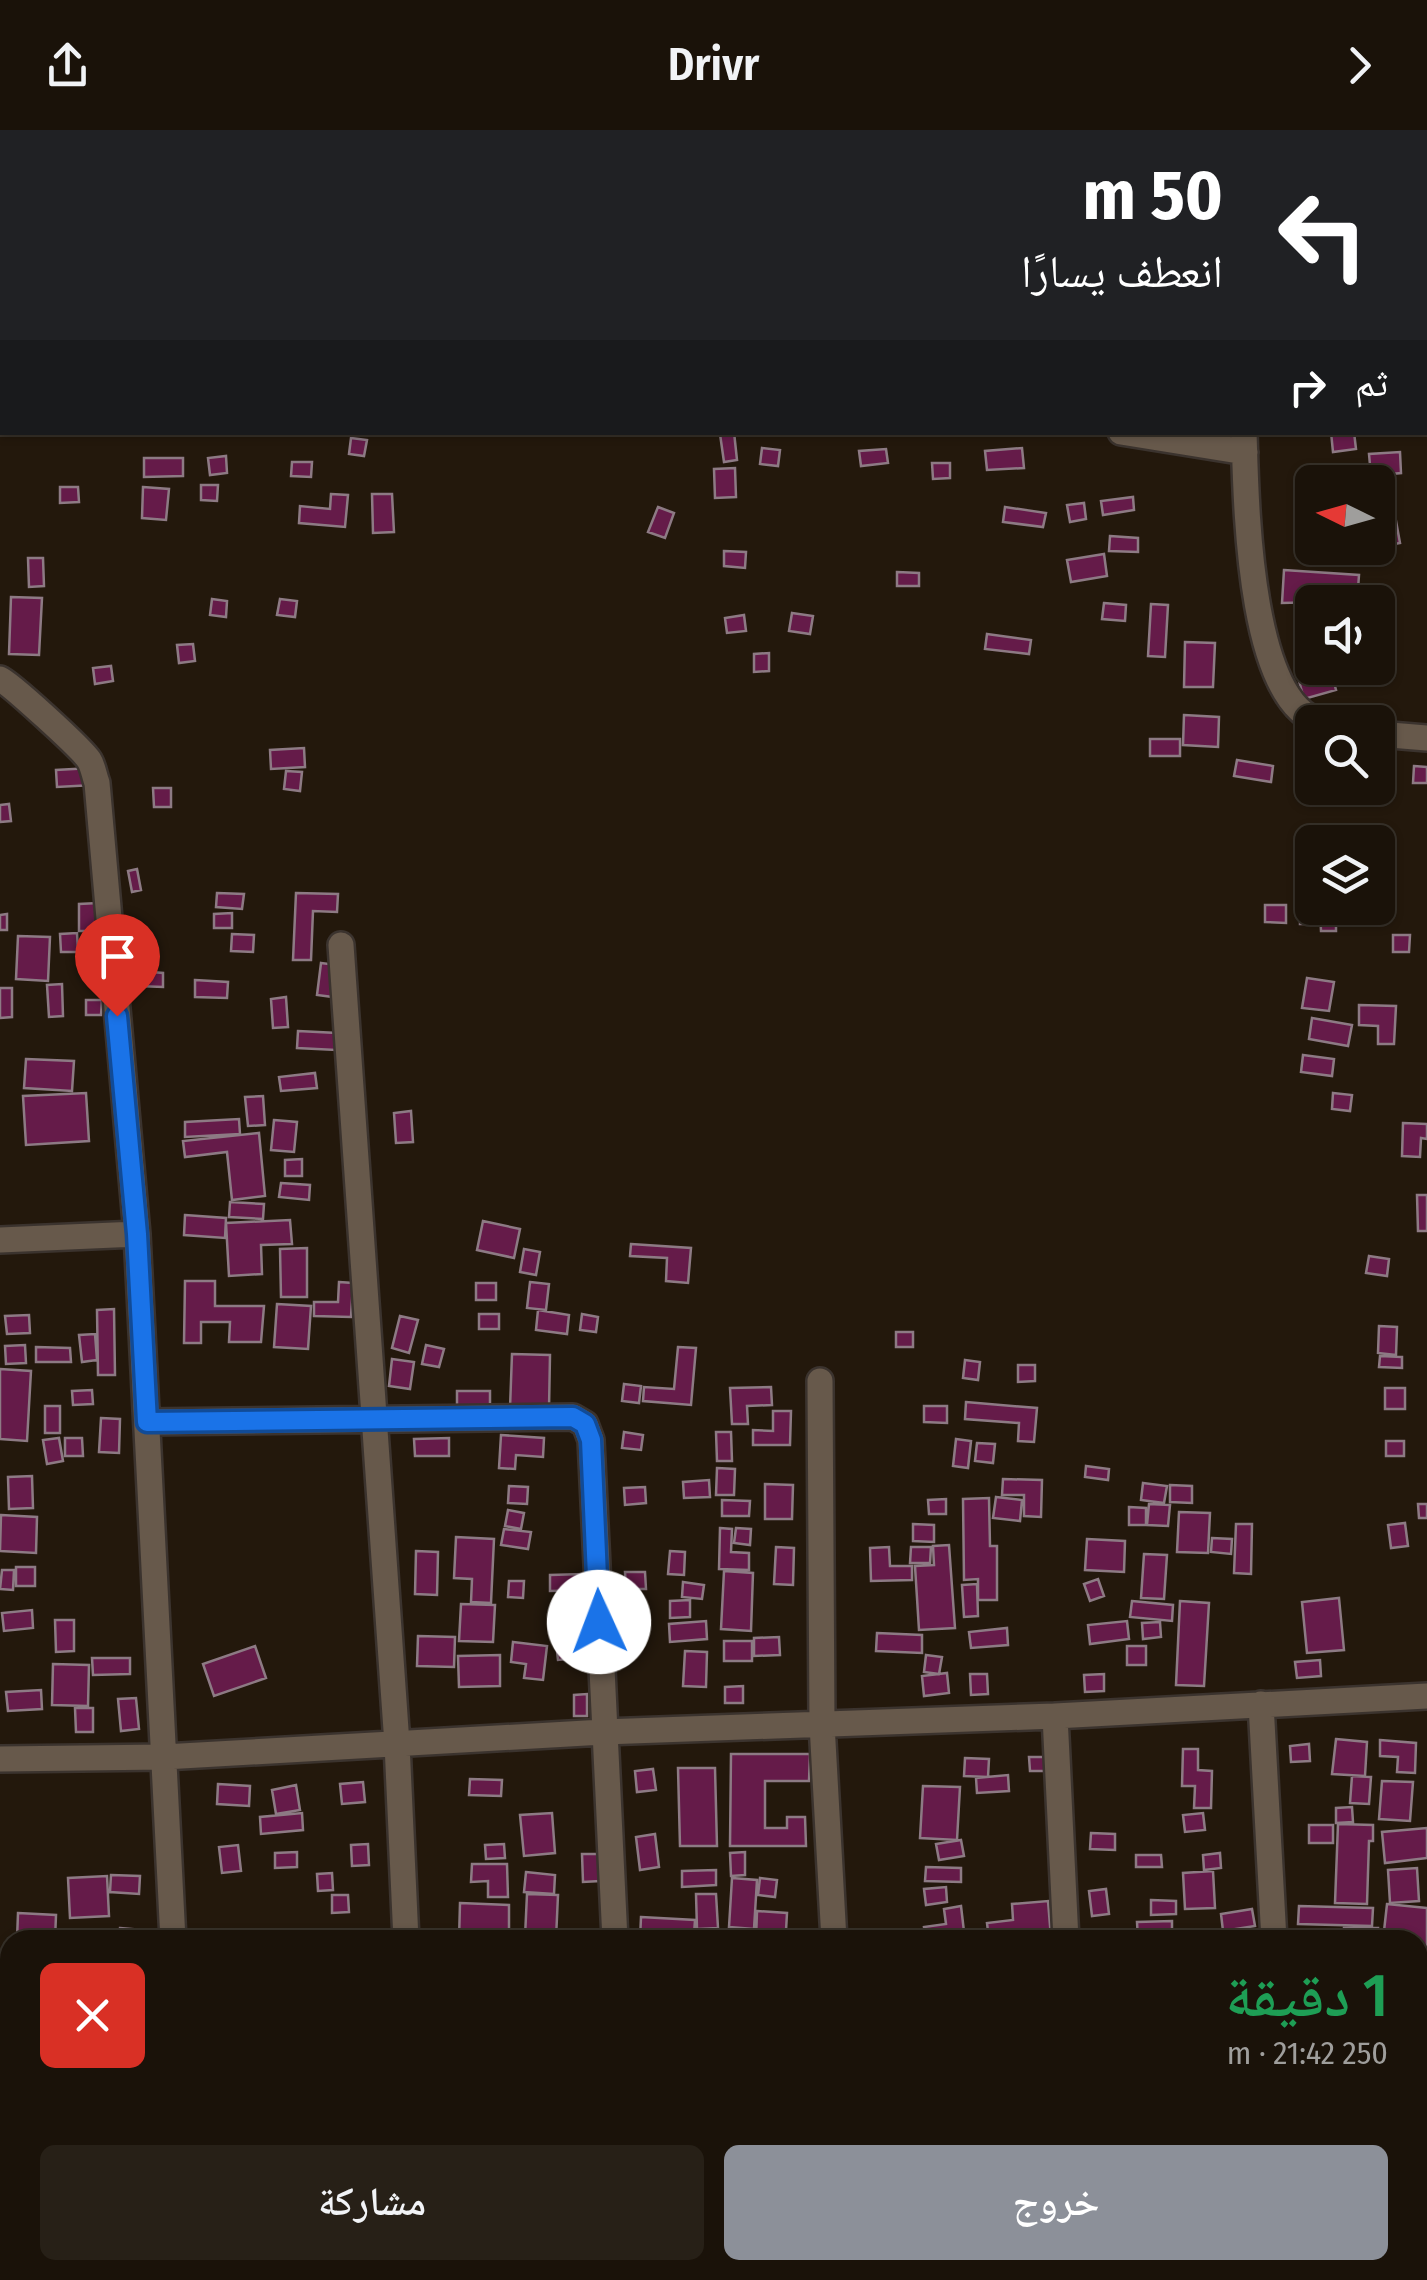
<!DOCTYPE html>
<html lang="ar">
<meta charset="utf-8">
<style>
:root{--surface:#1a1209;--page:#272017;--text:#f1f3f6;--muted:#9f9e9c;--line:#38322a;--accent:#8c9099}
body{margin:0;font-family:"Fira Sans Condensed","Noto Naskh Arabic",sans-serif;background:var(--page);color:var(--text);direction:rtl;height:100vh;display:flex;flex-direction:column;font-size:38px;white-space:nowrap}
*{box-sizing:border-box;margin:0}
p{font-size:32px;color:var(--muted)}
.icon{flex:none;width:55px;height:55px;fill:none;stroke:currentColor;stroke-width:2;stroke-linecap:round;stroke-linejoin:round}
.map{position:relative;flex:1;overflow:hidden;direction:ltr}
.side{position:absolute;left:0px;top:1800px;width:1428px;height:350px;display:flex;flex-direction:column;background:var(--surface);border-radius:30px 30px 0 0;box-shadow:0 2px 8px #0004,0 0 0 2px var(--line);direction:rtl}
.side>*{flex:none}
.hud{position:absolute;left:0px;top:0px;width:1428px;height:305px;box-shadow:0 2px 8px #0004,0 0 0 2px var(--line);direction:rtl;background:#202124;color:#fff;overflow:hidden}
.needle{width:65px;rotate:275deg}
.tools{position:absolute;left:1295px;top:335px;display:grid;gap:20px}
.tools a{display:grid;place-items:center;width:100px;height:100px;border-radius:15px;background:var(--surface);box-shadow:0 2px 8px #0004,0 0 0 2px var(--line);font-size:50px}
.pin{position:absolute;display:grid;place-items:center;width:85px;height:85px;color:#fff;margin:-102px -42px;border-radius:50% 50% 50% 0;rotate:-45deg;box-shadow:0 0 10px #0007}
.pin .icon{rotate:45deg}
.me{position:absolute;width:110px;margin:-55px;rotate:358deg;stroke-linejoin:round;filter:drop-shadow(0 0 8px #0008)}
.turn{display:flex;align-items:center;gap:35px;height:210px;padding:0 40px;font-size:45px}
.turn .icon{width:130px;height:130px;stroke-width:2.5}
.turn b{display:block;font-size:70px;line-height:85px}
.then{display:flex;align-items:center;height:95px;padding:0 40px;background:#0003;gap:20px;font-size:38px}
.round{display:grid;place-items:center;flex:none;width:105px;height:105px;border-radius:15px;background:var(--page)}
.headline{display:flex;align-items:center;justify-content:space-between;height:170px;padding:0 40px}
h1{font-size:60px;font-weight:600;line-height:75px;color:#1e9e55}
.cta{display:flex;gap:20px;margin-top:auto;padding:20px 40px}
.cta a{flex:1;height:115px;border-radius:15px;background:var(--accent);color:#fff;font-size:40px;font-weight:600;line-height:115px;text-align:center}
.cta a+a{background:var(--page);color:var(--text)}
header{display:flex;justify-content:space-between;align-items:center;height:130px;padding:0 40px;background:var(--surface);font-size:45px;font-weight:600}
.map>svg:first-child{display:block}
.building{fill:#651b49;stroke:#8d7a84;stroke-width:2.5}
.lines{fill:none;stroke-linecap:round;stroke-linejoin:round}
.minor-casing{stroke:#3b332e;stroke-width:30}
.minor{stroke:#67594b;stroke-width:25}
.route-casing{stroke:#114b97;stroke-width:25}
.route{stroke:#1a73e8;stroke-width:18}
</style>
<header><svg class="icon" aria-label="forward" viewBox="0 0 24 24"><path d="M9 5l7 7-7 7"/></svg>Drivr<svg class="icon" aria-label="share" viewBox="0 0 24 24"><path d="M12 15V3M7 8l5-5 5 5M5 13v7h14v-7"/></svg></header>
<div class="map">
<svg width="1427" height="2150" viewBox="0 0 1427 2150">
<rect width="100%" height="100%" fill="#23180c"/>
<path class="building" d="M734 302 737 330 724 332 720 304Z
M1331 302H1354L1356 319 1333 322Z
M351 308 367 310 364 326 349 324Z
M762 318 780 320 778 336 760 334Z
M1022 318 1024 338 987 340 985 321Z
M886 319 888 333 861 336 859 321Z
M1400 322 1401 343 1371 346 1369 324Z
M226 326 227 343 210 345 208 328Z
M144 328H183V346L144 347Z
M292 332H312L311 347 291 346Z
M932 333H950V348L933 349Z
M735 338 736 367 715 368 714 339Z
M201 355H218L217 371 201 370Z
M60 357H78L79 372 60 373Z
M143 357 169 359 166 390 142 388Z
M331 364 348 365 345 397 299 393 300 376 330 379Z
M372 364H392L394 402 373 403Z
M1133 367 1134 380 1103 385 1101 371Z
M1379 372 1383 393 1396 391 1400 413 1367 419 1378 418Z
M1084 373 1086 389 1070 392 1067 375Z
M658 377 674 383 665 408 648 402Z
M1005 377 1046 383 1043 397 1003 392Z
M1110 406 1138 408V422L1109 421Z
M1327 418H1346V425L1327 426Z
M724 421 746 422 745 438 724 436Z
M1104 424 1107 446 1071 452 1067 430Z
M28 428H43L44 456 29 457Z
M1284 440 1359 445 1358 459 1320 456 1319 472 1282 473Z
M897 442 919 443V456H897Z
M11 467 42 468 39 525 9 524Z
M212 469 227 471 226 487 210 485Z
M280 469 297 471 295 487 277 485Z
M1104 473 1126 475 1125 491 1102 489Z
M1151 474 1168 475 1165 527 1148 526Z
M792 483 813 486 810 504 789 501Z
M744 485 746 501 727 503 725 488Z
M987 504 1031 510 1029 524 985 519Z
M1387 506V521H1378V507Z
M1185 512 1215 513 1213 557H1184Z
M193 514 195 531 179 533 177 515Z
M769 523V541L754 542V524Z
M1312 535V538H1330L1336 560 1304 569 1296 540Z
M111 536 113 551 95 554 93 538Z
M1184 585 1219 587 1218 617 1183 615Z
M1150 609H1180V626H1150Z
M304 618 305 637 271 639 270 620Z
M1312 622V643L1298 644 1297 624Z
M1237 630 1273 636 1271 652 1234 646Z
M1414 636 1427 637V653H1413Z
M91 638 93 655 57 657 56 640Z
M286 641 302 642 300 661 284 659Z
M153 658H171V677H154Z
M1353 658H1370L1369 667 1352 665Z
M9 674 11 691 0 692V675Z
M137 739 141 760 132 762 128 741Z
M1301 761 1312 762V778H1345H1319V794H1300Z
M217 763 244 764 242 779 216 777Z
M296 763 338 764 337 782 313 781 311 830H293Z
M98 773V801H79V774Z
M1265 775H1286V793L1265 792Z
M1320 781H1336V801H1321Z
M232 783V798H214V784Z
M7 784V800H0V785Z
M77 803 78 822H61L60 804Z
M232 804 254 805 253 822 231 821Z
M1393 805H1410L1409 822H1393Z
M18 806 50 807 48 851 16 849Z
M321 833 337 835 333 867 317 865Z
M139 841 163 843V857L138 856Z
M1307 848 1334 852 1329 881 1302 878Z
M195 850 228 852 227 868 195 867Z
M62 854 63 886 49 887 47 855Z
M0 858H12V887L0 888Z
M286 867 288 897 273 898 271 869Z
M86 870H102L101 885H86Z
M1359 875 1396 876 1394 914H1378V896L1359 895Z
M1312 888 1352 895 1348 916 1309 909Z
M298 901 337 903 336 920 297 918Z
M1303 925 1334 929 1332 946 1301 942Z
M26 929 74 931 72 961 24 958Z
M315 943 317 958 281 961 279 947Z
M86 963 89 1011 26 1015 23 966Z
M1333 963 1352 965 1350 981 1332 979Z
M263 966 265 995 248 996 245 967Z
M411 981 413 1012 396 1013 394 983Z
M239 989 240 1004 185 1007V992Z
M274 990 297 992 294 1022 271 1020Z
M1403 993 1427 994V1009L1421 1008 1420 1027 1402 1026Z
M259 1003 265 1066 232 1070 227 1022 185 1027 183 1011Z
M302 1029V1046H285V1030Z
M281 1053 310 1055 309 1070 279 1067Z
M1417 1065H1427V1101H1418Z
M230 1072 264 1074 263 1089 229 1087Z
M185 1085 226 1088 225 1108 184 1105Z
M290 1090 292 1114 261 1115 262 1144 229 1146 226 1093Z
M483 1091 520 1099 514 1128 477 1120Z
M631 1114 691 1118 688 1153 666 1151 667 1128 630 1126Z
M307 1118V1167H281L280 1119Z
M524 1119 540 1122 536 1145 520 1142Z
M1369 1126 1389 1129 1387 1146 1366 1143Z
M185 1151H215V1176H264L261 1212H229L230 1192H201V1213H184Z
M339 1152 353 1153 351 1187 314 1186V1172H338Z
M530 1152 549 1154 546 1180 527 1178Z
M476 1153H496V1170H476Z
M277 1174 311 1176 308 1219 274 1217Z
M114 1179 115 1245H98L97 1180Z
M538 1180 569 1185 567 1204 536 1200Z
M479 1184H499V1199H479Z
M582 1184 598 1187 596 1202 580 1200Z
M29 1185 30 1203 7 1204 5 1186Z
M400 1186 418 1190 409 1223 392 1218Z
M1379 1196 1397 1197 1396 1225 1378 1223Z
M896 1202H913V1217H896Z
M95 1204 97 1230 82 1232 79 1205Z
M25 1215 26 1233 6 1234 5 1216Z
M426 1215 444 1219 439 1237 422 1234Z
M36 1217 70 1218 71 1232H36Z
M678 1217 696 1218 691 1275 643 1271 644 1257 674 1259Z
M512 1224 550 1225 549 1279 510 1278Z
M1380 1226 1402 1227V1238L1379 1237Z
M392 1229 414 1232 410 1259 389 1256Z
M965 1230 980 1232 978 1250 963 1248Z
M1018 1235H1035V1251L1018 1252Z
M0 1239 31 1241 27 1311 0 1309Z
M624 1254 641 1256 639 1273 622 1271Z
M771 1257 772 1275 747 1276 748 1294H732L730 1258Z
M1385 1258H1405V1279H1385Z
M92 1260 93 1274 73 1275 72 1261Z
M457 1261H490V1277L457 1276Z
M966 1272 1037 1278 1034 1312 1018 1311 1019 1293 965 1289Z
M45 1276H60V1303H45Z
M924 1276H947V1293L924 1292Z
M773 1281H791L790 1315H753V1300L773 1301Z
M101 1288 120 1289 119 1323 99 1322Z
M624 1302 643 1305 641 1320 622 1318Z
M716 1302H731L732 1331H717Z
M501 1305 544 1308 543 1327 516 1325 515 1339 499 1338Z
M59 1308 63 1331 47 1334 43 1310Z
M65 1308H82L83 1326H65Z
M449 1308V1326H415L414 1309Z
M956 1309 971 1311 968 1338 953 1336Z
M1386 1311H1404V1326H1386Z
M977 1313 995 1314 993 1333 975 1331Z
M1086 1336 1109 1339 1108 1350 1085 1347Z
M717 1338 735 1339 734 1365H716Z
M32 1346 33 1378 9 1379 8 1347Z
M1003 1349 1042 1350 1041 1387 1024 1386V1365H1002Z
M709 1350 710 1367 684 1368 683 1352Z
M1143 1353 1167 1356 1164 1373 1141 1370Z
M765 1354 793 1355 792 1389H765Z
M1170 1355 1192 1356V1373L1170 1372Z
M509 1356 528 1357 527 1374 508 1373Z
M645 1357 646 1373 625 1375 624 1358Z
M996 1367 1022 1370 1020 1391 993 1388Z
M989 1368 990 1416H997V1470H978V1449L964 1450 963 1369Z
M946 1369V1384H929L928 1370Z
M722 1370 750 1371 749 1386H722Z
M1149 1374 1170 1375 1168 1396 1147 1395Z
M1418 1374H1427V1388H1419Z
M1129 1377 1146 1378V1395H1129Z
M508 1380 524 1383 521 1399 505 1396Z
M1179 1382 1210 1383 1208 1423 1177 1422Z
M1 1385 37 1387 36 1423 0 1421Z
M1405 1393 1408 1416 1391 1418 1388 1395Z
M913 1394 934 1395V1412L913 1411Z
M1236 1394H1252L1251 1444 1234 1443Z
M720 1398 732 1399 731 1422 749 1423V1440L719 1439Z
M736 1398 751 1399 750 1415 734 1413Z
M504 1399 531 1402 528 1419 501 1415Z
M456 1407 494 1409 491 1473 471 1472 472 1449 454 1448Z
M1212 1408 1232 1409 1231 1424 1211 1422Z
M1087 1409 1125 1411 1124 1442 1085 1440Z
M949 1415 955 1498 919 1500 915 1436 934 1435 933 1416Z
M776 1417 794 1418 793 1455 774 1454Z
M889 1417 890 1436H912V1450L871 1451 870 1418Z
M911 1417H931L930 1433H910Z
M416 1421 438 1422 437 1465 415 1464Z
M670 1421 685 1422 684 1445 668 1444Z
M1144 1424 1167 1425 1164 1469 1141 1468Z
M16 1437H35V1456H16Z
M2 1440H14L13 1460 0 1459Z
M724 1441 753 1443 751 1501 721 1499Z
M625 1442H645L646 1459H626Z
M584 1444V1460L550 1461V1445Z
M1098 1449 1104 1466 1090 1471 1084 1454Z
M509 1451H524L523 1468 508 1467Z
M683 1452 704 1455 702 1469 682 1467Z
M977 1454 978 1486 964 1487 962 1455Z
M1339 1468 1344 1520 1307 1523 1302 1472Z
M690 1470V1487L670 1488V1471Z
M1132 1471 1173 1475 1172 1491 1130 1487Z
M1180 1471 1209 1473 1204 1556 1176 1555Z
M461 1474 495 1475 493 1512 459 1511Z
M32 1480 33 1498 4 1501 2 1483Z
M55 1490H74V1521L56 1522Z
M706 1491 707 1509 670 1512 669 1494Z
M1127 1491 1129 1509 1090 1514 1088 1495Z
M1160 1492 1161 1507 1143 1509 1142 1493Z
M588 1496 591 1527 558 1530 556 1513 573 1512 572 1497Z
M1007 1498 1008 1515 971 1518 969 1502Z
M877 1503 922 1505V1523L876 1521Z
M418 1506 455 1507 454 1537 417 1536Z
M779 1507 780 1525 754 1526V1508Z
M724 1511H752V1531H724Z
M513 1512 547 1516 543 1550 524 1548 526 1534 511 1532Z
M255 1516 266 1548 214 1566 203 1534Z
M1127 1516H1146V1535H1127Z
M685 1521 707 1522 706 1557 683 1556Z
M500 1525V1556L459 1557 458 1526Z
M926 1525 942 1527 939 1544 924 1542Z
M92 1528H130V1544L93 1545Z
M1320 1530 1321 1546 1297 1548 1295 1532Z
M53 1534 89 1535 88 1576 52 1575Z
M947 1543 949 1563 924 1566 922 1546Z
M970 1544H987L988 1564 971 1565Z
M1104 1544V1561L1085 1562 1084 1545Z
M743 1556V1573H725V1557Z
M41 1560 42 1579 8 1581 6 1562Z
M587 1564V1586H574V1565Z
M136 1568 139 1599 121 1601 118 1569Z
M75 1578H93V1602H76Z
M1336 1609 1367 1612 1365 1646 1332 1644Z
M1380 1610 1416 1613 1415 1643 1397 1642 1398 1627 1380 1626Z
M1309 1614 1310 1631 1291 1632 1290 1616Z
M1183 1619H1198V1640L1212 1641 1211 1678H1194L1195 1656H1182Z
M731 1624H810L809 1651H765V1698H787V1687H805L806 1716H730Z
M1029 1627H1046L1047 1641H1030Z
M965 1628 989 1629 988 1647 964 1646Z
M678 1638H715L717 1716H680Z
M653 1639 656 1660 637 1662 635 1641Z
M1008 1645 1009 1661 977 1663 976 1648Z
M1352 1646 1371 1647 1369 1674 1350 1673Z
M470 1649 502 1650 501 1666 469 1665Z
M1382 1651 1413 1652 1410 1691 1379 1689Z
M363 1652 365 1672 342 1674 340 1654Z
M218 1654 250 1656 249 1676 217 1674Z
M296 1655 300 1680 276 1684 272 1660Z
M923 1656 960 1657 957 1710 920 1708Z
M1352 1677 1353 1692 1336 1693V1678Z
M302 1683 303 1700 261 1704 260 1687Z
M552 1683 555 1723 524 1726 520 1685Z
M1203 1683 1205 1700 1185 1702 1183 1685Z
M1338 1694 1373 1695V1711H1369L1367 1774 1335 1773Z
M1309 1695H1333V1713H1309Z
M1427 1698V1728L1385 1733 1382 1702Z
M1091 1703 1115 1704V1720L1090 1719Z
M655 1704 659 1737 640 1740 636 1707Z
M961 1710 964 1726 939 1730 936 1714Z
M368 1714 369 1735 352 1736 351 1715Z
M504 1714 505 1728 486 1729 485 1715Z
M238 1715 241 1741 222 1743 219 1717Z
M297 1722V1737L275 1738V1723Z
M745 1722V1745L731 1746 730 1723Z
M1220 1723 1221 1738 1204 1740 1203 1725Z
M582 1724H599L600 1751 583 1752Z
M1136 1725H1161L1162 1737H1136Z
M472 1734H507L508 1767H488V1751L471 1752Z
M926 1737 961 1738V1752L925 1751Z
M1417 1738 1419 1771 1390 1773 1388 1740Z
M716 1740V1755L682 1757V1741Z
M1213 1741 1215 1778 1185 1779 1183 1743Z
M526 1742 555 1745 554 1764 524 1762Z
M332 1743 333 1760 318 1761 317 1744Z
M111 1745 140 1746 139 1764 110 1762Z
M107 1746 109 1786 70 1788 68 1748Z
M732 1748 757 1750 754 1799 729 1797Z
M760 1748 777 1750 775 1767 758 1765Z
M946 1757 947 1772 926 1775 924 1759Z
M1106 1759 1109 1784 1092 1786 1089 1761Z
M527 1764 558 1765 556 1809 525 1807Z
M696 1764H716L718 1798 697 1799Z
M332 1765H348L349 1782 332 1783Z
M1151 1770 1176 1771V1784L1151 1785Z
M1048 1771 1051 1808 989 1810 987 1793 1013 1790 1012 1774Z
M460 1773 509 1775V1810H459Z
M1387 1774 1427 1778V1817L1418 1816V1810H1383Z
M961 1776 965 1810H926L924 1797 946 1794 944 1779Z
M1299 1776 1373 1778 1372 1796 1298 1794Z
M1252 1779 1255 1796 1223 1801 1221 1784Z
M757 1781 787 1783 786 1801 802 1802V1810H756Z
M18 1783 56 1785 55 1810H17Z
M641 1787 695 1790 694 1804 682 1803V1810H640Z
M1172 1791V1810H1138L1137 1792Z
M1344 1797 1378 1798 1377 1810H1344Z
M120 1798 142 1800V1810H119Z
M283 1800H302V1810H283Z
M721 1804V1810H695V1805Z
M0 1821 10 1822V1832H0Z
M8 1837 9 1872H0V1838Z
M0 1889H10V1917L0 1916Z
M1418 1903H1423L1426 1937 1418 1938Z
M0 1921H10V1933H0Z
M1427 1961V1978H1418V1962Z
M3 2040H10V2069H5Z
M5 2093H10V2134H5Z
M85 2140H110L111 2150H86Z
M139 2140H156L157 2150H140Z
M466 2140H530V2145Z
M653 2140H670L671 2150H654Z
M1112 2140H1128V2150H1112Z
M949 2142V2150H904V2143Z"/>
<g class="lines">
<g class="minor-casing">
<path id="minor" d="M1021 0V2
M1233 0V2
M1121 302 1245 322
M1244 302C1246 363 1247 574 1321 592
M0 549C10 553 82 619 89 630 93 636 94 645 97 653L137 1104 173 1810
M1378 604 1427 608
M341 815 397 1614 406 1810
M0 1110 137 1104
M820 1251 822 1594 834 1810
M147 1292 573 1287 585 1294 591 1310 615 1810
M1261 1574 1274 1810
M1055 1586 1066 1810
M0 1629 164 1627 603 1602 1055 1586 1427 1566
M0 1954H10
M1418 2032H1427
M189 2140V2150
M420 2140 421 2150
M629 2140V2150
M852 2140V2150
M1082 2140V2150"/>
</g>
<use href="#minor" class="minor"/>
</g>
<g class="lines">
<g class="route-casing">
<path id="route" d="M117 886 137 1104 147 1292 573 1287 585 1294 591 1310 599 1492"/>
</g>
<use href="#route" class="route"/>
</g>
</svg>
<div class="tools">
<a><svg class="needle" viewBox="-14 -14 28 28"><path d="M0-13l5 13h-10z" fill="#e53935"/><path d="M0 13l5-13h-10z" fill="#9f9e9c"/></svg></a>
<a><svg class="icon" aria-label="sound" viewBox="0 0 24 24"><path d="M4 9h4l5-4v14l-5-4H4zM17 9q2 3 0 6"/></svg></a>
<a><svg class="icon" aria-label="search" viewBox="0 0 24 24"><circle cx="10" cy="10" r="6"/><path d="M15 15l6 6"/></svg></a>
<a><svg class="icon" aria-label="layers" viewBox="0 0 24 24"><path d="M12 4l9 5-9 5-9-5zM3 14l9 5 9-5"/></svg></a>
</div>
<div class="pin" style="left:117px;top:886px;background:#d93025"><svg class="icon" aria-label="arrive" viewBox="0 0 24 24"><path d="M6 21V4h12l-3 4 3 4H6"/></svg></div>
<svg class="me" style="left:599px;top:1492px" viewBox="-20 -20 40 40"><circle r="19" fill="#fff"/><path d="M0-13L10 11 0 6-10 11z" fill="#1a73e8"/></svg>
<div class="hud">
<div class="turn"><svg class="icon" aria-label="left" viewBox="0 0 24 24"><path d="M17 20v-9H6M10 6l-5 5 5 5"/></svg><div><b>50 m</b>انعطف يسارًا</div></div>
<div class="then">ثم<svg class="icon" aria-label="right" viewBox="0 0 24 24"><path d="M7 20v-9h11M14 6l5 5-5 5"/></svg></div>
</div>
<section class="side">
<div class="headline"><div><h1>1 دقيقة</h1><p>250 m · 21:42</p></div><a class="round" style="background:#d93025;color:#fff"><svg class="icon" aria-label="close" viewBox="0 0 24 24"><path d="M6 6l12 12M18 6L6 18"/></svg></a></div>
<div class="cta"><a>خروج</a><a>مشاركة</a></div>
</section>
</div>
